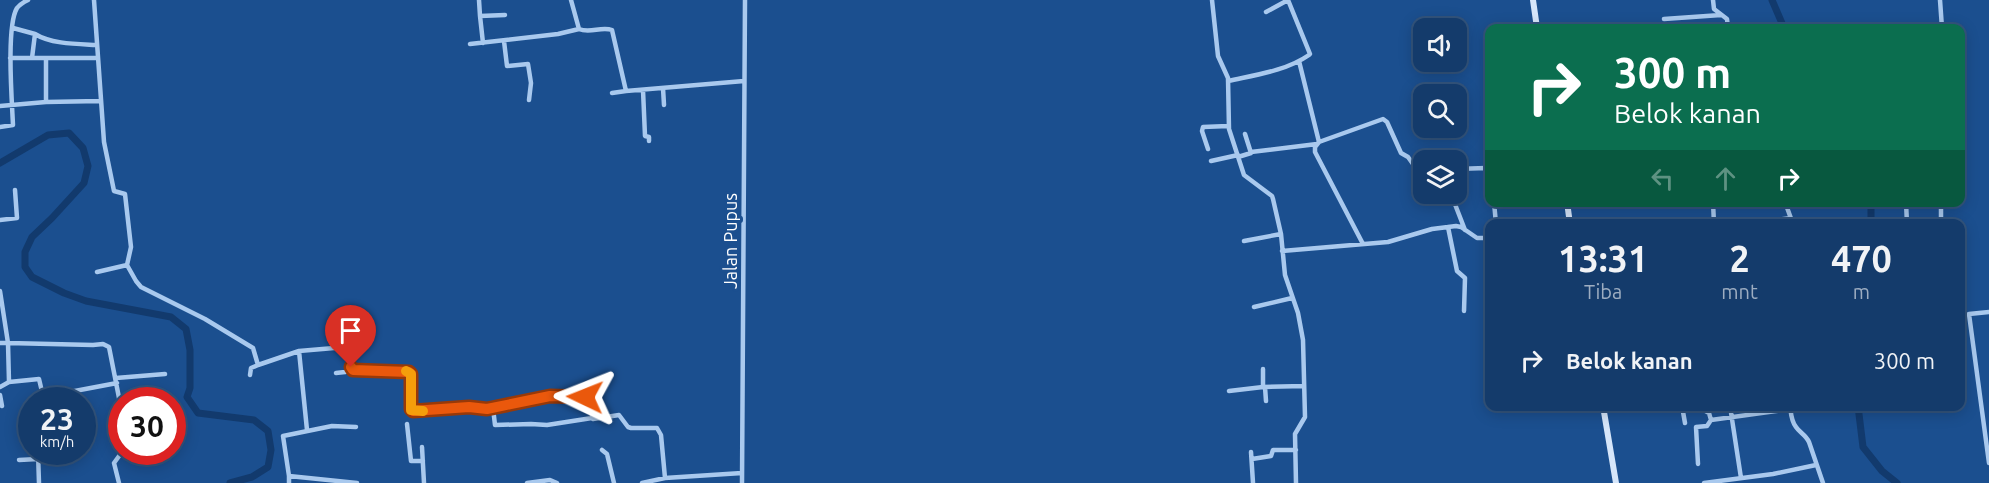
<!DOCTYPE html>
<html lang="id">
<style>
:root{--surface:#143b6b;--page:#1d4271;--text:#f1f3f6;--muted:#9dadc1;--line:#33557e}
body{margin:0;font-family:Ubuntu,sans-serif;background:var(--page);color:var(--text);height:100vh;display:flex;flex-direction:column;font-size:22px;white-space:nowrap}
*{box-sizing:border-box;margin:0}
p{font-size:20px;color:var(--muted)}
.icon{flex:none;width:33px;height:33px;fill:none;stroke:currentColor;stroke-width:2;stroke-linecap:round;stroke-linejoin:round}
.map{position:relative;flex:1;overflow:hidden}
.sheet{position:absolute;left:1485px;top:219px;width:480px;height:192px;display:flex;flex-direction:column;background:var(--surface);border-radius:12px;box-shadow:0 3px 15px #0003,0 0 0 2px var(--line)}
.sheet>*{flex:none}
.top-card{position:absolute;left:1485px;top:24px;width:480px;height:183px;border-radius:12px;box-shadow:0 3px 15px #0003,0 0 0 2px var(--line);background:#0b6e4f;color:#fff;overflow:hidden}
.controls{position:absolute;left:1413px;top:18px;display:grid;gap:12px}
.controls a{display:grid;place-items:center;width:54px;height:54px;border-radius:12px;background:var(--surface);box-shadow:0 3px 15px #0003,0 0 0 2px var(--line);font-size:30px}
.speed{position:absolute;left:18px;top:387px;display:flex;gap:12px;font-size:30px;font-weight:700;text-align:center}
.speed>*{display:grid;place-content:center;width:78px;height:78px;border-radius:50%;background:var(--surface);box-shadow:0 3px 15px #0003,0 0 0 2px var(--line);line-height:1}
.speed small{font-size:15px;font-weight:400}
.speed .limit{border:9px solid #d22;background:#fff;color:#111}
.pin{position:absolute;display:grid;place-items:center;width:51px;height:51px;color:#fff;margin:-62px -26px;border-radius:50% 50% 50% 0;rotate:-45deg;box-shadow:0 0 6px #0007}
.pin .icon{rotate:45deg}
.me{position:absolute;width:66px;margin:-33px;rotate:272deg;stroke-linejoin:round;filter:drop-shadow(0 0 4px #0008)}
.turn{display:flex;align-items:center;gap:21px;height:126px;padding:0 30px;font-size:27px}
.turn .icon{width:78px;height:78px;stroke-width:2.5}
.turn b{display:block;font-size:42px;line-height:51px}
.lanes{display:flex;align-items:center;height:57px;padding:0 30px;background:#0003;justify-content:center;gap:30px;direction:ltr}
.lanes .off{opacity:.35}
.eta{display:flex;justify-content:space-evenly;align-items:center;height:102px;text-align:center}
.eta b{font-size:36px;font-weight:700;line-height:42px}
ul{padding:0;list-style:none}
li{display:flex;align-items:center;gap:18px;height:78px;padding:0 30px}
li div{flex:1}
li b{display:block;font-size:22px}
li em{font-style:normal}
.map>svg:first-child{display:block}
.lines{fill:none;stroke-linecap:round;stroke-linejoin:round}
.river{stroke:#123a6d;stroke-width:7}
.street{stroke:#a9c9ee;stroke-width:4.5}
.secondary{stroke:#d6e6fa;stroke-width:6}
.route-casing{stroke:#983908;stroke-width:15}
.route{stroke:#ea580c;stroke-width:10}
.slow{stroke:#f59e0b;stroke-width:10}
.labels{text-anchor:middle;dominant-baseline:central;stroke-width:6;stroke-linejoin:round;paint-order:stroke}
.street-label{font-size:18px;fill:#fff;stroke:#1b4f8f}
</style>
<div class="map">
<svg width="1989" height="483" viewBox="0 0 1989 483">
<rect width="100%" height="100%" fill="#1b4f8f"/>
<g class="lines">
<path class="river" d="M1772 0 1784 28
M0 163 48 135 69 133 83 148 88 166 84 183 52 218 32 237 25 252V267L32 277 64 293 86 301 171 317 186 329 190 350V388L187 397 198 413 254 420 268 431 271 450 268 467 252 477 230 483
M1871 202V224
M1858 406 1863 447 1882 471 1897 483"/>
<path class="street" d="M94 0 104 142 114 191 125 194 131 247 127 265 136 281 141 287 205 319 253 348 258 365 251 368 250 375
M479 0 480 16
M571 0 579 29C590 34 601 26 612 30L626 91 744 81
M1212 0 1218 56 1228 78 1229 129 1244 175 1272 196 1273 199 1281 234 1285 275 1298 313 1303 340 1305 417 1295 434 1296 483
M1713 0 1714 9 1727 19 1728 28
M1940 0 1942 28
M1266 12 1288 0
M1664 19 1721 15
M13 28 35 34 32 58
M35 34C51 44 77 44 96 45
M504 41 507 66 528 64 531 83 529 100
M483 43 480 16 505 15
M470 44 558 34 579 29
M10 58H98
M1299 61 1319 142 1315 147V152L1363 244
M1228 81C1255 75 1286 71 1309 55L1310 54 1288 0
M663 88 664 105
M643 90 645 136 649 137V141
M612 93 626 91
M46 102V58
M0 106 46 102 100 101
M0 127 13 125C12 102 6 26 17 8 20 4 24 2 28 0
M1319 142 1383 119 1387 122 1401 153 1408 157 1418 171 1424 172
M1208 149 1202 131 1203 127 1228 126
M1251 152 1317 144
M1238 157 1251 153 1245 134
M1211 161 1238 155
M1456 169 1486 168 1490 170
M1451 194 1465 230
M1494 202 1496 224
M1713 202 1714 224
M1785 202 1793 224
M1906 202 1907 224
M0 220 17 218 15 190
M1749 224 1791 218
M1941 224V202
M1448 227 1457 271 1465 278 1464 311
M1244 241 1281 234
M1282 251 1388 242 1432 229 1456 226 1461 227 1477 238H1490
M97 272 127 265
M0 291 8 343 93 345 103 344 109 347 122 413
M1254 307 1292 298
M1989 312 1969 314 1989 463
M0 343H8L9 382 39 379 44 400
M299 351 307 430
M258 365 299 351 346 347 353 370 407 371 410 373V409L413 411 469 407 487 409 550 396 585 397C593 401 590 412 593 419L619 415 628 427 631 428H657L661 435 665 478
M1263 369V387
M336 373 345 372 352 368
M116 378 165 374
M0 387 9 382
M1265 387 1266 401
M1229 391 1263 387 1304 386
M0 395 2 406
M43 397 117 383
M1682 406 1685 423
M1701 406 1702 409 1709 413 1711 420
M1730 406 1741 478
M1790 406C1791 413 1791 421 1796 427 1800 433 1806 435 1809 442L1823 483
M493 408 495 425 531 424 547 425 592 418
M407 424 411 461H423
M422 447 424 483
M602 450 607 454 614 483
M38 452 39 483
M1251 452 1253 483
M1252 459 1271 456 1273 450H1296
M19 460 38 459
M1698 464 1696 427 1707 426 1711 420 1791 409
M289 476 357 483
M119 483 114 463 122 452
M289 483V476L283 436 332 426 356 427
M527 483 550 480 557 483
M642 483 665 478 742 473
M742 483 745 0
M1704 483 1773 474 1816 465"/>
<path class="secondary" d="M1533 0 1537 28
M1567 202 1570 224
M1603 406 1616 483"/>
</g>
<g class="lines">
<g class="route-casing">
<path id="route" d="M351 367 353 370 409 372 411 374V409L413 411 469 407 487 409 550 396 585 397"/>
</g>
<use href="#route" class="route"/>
<path class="slow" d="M406 371 411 374V410L423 411"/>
</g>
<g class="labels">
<g class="street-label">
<text transform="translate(730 241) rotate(-90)">Jalan Pupus</text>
</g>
</g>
</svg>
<div class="controls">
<a><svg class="icon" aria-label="sound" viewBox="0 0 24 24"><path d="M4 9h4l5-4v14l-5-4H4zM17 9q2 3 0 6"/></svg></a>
<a><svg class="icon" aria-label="search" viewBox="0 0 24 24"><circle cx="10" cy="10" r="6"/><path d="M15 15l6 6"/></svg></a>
<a><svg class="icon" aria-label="layers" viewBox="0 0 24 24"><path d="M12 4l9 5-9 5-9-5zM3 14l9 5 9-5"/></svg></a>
</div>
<div class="speed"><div>23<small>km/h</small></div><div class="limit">30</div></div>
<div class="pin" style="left:351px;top:367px;background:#d93025"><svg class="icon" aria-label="arrive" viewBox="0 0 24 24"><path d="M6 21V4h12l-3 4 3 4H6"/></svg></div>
<svg class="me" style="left:585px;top:397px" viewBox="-20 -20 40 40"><path d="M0-17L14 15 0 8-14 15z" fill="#ea580c" stroke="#fff" stroke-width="4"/></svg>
<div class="top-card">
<div class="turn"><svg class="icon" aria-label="right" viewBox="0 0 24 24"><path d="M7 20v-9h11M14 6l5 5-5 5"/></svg><div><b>300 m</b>Belok kanan</div></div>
<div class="lanes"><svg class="icon off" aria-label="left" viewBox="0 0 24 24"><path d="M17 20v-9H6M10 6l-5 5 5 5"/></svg><svg class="icon off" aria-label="ahead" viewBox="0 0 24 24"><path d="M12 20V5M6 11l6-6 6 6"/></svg><svg class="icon" aria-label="right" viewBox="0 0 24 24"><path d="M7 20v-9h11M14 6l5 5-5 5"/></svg></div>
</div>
<section class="sheet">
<div class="eta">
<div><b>13:31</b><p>Tiba</p></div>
<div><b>2</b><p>mnt</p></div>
<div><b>470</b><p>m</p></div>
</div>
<ul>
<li><svg class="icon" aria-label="right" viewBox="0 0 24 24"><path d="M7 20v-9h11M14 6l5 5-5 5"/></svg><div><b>Belok kanan</b></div><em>300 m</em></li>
</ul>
</section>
</div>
